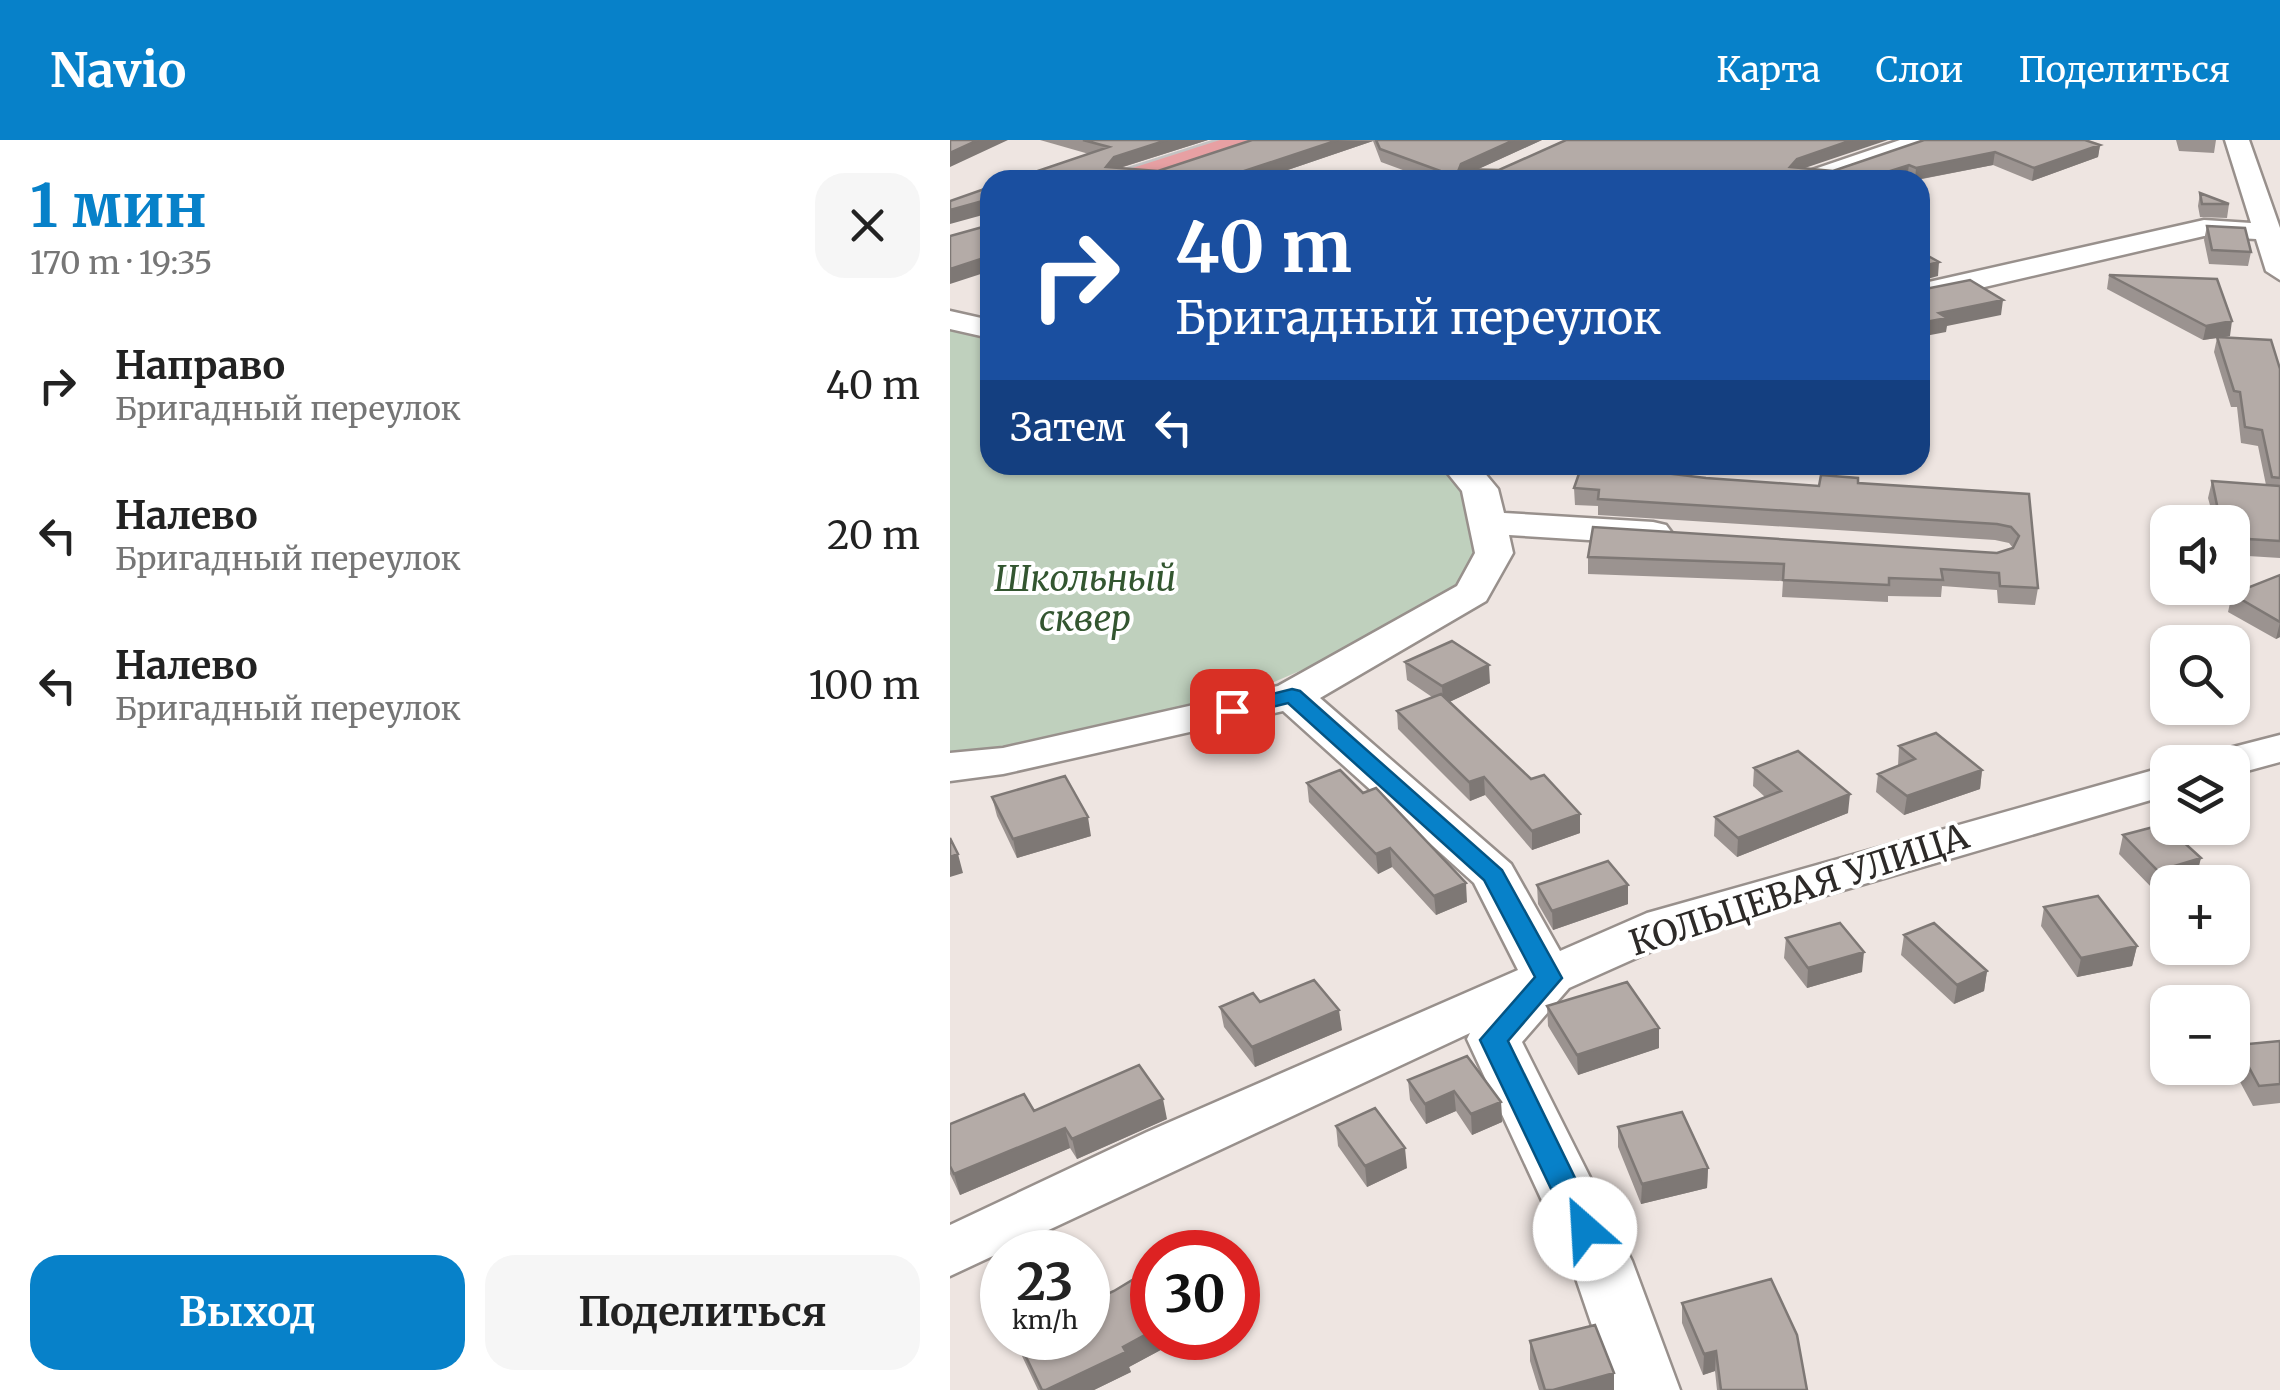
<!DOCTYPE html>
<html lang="ru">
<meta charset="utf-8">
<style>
:root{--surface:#fff;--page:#f6f6f6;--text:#222;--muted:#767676;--accent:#0781c9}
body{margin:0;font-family:Merriweather,serif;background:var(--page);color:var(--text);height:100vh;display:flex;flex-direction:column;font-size:38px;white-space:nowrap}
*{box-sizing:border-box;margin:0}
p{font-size:32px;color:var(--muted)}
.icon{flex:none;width:55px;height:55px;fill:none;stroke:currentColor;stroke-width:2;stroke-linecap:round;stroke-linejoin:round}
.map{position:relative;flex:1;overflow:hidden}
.details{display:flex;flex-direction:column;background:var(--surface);width:950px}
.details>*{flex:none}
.top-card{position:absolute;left:30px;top:30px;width:950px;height:305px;border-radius:30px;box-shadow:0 2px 8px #0004;background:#1a4fa0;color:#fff;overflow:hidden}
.controls{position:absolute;left:1200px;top:365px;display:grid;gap:20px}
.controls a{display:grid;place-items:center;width:100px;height:100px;border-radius:20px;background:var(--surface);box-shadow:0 2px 8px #0004;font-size:50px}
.speed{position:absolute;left:30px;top:1090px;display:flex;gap:20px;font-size:50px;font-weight:700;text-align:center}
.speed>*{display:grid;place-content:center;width:130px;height:130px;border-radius:50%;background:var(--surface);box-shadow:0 2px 8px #0004;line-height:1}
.speed small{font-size:25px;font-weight:400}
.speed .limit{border:15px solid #d22;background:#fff;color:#111}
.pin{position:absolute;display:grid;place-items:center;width:85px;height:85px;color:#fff;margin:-42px;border-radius:20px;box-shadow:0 5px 15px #0006}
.me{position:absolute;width:110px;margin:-55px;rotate:334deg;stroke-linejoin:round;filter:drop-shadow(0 0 8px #0008)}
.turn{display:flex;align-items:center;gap:35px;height:210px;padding:0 30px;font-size:45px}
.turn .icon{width:130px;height:130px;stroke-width:2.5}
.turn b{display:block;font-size:70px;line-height:85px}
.then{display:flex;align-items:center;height:95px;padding:0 30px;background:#0003;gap:20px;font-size:38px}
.round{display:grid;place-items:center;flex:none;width:105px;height:105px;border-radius:30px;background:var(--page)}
.headline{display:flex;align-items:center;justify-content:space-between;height:170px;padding:0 30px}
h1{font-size:60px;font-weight:700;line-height:75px;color:var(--accent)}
.cta{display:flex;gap:20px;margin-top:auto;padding:20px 30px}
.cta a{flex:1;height:115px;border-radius:30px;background:var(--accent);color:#fff;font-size:40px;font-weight:700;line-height:115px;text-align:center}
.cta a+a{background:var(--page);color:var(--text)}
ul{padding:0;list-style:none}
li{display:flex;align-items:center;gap:30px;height:150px;padding:0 30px}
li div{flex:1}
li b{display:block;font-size:38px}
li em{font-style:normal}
header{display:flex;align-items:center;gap:60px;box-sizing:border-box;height:140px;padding:0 50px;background:var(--accent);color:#fff}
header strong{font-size:48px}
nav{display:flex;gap:55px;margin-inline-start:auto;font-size:35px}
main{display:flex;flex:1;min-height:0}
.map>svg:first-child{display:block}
.green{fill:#bfd0bd}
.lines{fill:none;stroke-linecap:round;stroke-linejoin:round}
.minor-casing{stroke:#98908c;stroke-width:5}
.major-casing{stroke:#c4c3c3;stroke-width:5}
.minor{fill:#fff;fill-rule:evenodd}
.major{fill:#e7a0a3;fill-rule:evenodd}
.wall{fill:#9b9390}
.shaded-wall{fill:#7e7875}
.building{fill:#b4aba7;stroke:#7e7875;stroke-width:2.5}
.route{fill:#0781c9;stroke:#055483;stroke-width:2.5}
.labels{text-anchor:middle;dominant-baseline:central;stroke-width:8;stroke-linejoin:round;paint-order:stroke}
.park-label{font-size:35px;font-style:italic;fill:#335630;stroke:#fff}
.street-label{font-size:35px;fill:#2d2a28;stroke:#fff}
</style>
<header>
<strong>Navio</strong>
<nav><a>Карта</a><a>Слои</a><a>Поделиться</a></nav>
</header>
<main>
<section class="details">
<div class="headline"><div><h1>1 мин</h1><p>170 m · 19:35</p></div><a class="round"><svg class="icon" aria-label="close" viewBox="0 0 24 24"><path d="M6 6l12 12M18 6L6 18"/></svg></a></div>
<ul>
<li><svg class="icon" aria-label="right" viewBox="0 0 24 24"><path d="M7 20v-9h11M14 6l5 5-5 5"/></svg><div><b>Направо</b><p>Бригадный переулок</p></div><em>40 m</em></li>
<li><svg class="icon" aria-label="left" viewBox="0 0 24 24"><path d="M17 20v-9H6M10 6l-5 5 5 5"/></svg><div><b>Налево</b><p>Бригадный переулок</p></div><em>20 m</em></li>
<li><svg class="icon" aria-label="left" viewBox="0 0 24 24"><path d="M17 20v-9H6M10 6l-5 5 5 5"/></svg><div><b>Налево</b><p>Бригадный переулок</p></div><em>100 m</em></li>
</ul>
<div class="cta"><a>Выход</a><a>Поделиться</a></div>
</section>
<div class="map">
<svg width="1330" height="1250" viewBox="0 0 1330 1250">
<rect width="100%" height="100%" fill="#eee5e1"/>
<path class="green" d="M0 190 40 197V325H493L518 352 529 385 524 426 508 454 457 485 324 542 139 598 0 615Z"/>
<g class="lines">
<g class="minor-casing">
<path id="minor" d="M950 0H986L983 5 881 40H843L847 35Z
M1275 0H1299L1330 88V140L1316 131 1306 99 1254 96 970 162V144L1254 80 1301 83Z
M0 171 40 180V198L0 189Z
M491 325H528L548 349 554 373 703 382 716 385 722 393 716 401 703 404 559 395 563 413 536 461 370 558 561 724 610 811 697 773 1218 626V655L733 797 619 848 572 902 682 1121 730 1250H664L620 1121 517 899 520 893 0 1136V1085L197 992 568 830 524 743 333 571 53 634 0 641V613L53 608 328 546 507 446 525 413 512 351Z
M1330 595V622L1282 635V622H1258L1264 612Z"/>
</g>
<g class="major-casing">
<path id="major" d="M270 0H315L311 6 209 40H162L167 33Z"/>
</g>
<use href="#minor" class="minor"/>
<use href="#major" class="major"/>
</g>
<path class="wall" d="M90 0H258L170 28 208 31 302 0H592L526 30 855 28 883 31 974 0 1150 5 1148 17 1082 41 1043 25 967 40 957 38 950 40H480L431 22 423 1 308 40H61L139 14Z
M1226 0H1266L1264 13 1229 11Z
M1250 53 1279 64 1277 78 1250 77 1248 66Z
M1257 86 1301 112 1298 126 1259 124 1254 100Z
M1159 135 1280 196 1270 198 1330 229V418L1282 415V382H1257L1261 369 1258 358 1262 341 1316 345 1308 306 1291 303 1287 267H1281L1264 212 1267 198 1253 200 1157 149Z
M666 325V327L756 338 869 346 908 343 1079 354 1088 448 1085 465 1048 463 1047 450 992 446 991 457 938 456V462L832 457 833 441 638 434V417L1047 413 1063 408 1059 403 1045 400 648 375V366L625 365 624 348Z
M1330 435V497L1326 499 1278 472 1282 454Z
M455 522 540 543 499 562 630 693 582 710 535 655 520 661 448 589 447 571 482 557 457 540Z
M949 606 1032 630 1030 649 954 675 926 652 928 634 948 626Z
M804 628 898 673 787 717 764 696 765 677 815 657 803 646Z
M357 643 517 762 486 775 442 727 428 734 359 662Z
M42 657 141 696 67 718 47 676Z
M1173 695 1246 738 1218 742V746L1204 750 1169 714Z
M587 745 678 764 603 790 588 764Z
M1094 767 1187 806 1182 826 1127 837 1091 786Z
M954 795 1037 831 1034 851 1004 864 951 815Z
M836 798 912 832 857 848 834 818Z
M597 866 709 908 628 935 598 886Z
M270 867 392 890 305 927 274 887Z
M1330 901V963L1303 966 1282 927 1287 905Z
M458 940 551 962 552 982 522 995 506 971 476 984 460 960Z
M84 971 217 979 127 1019 120 1008 10 1055 0 1034V984Z
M386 986 457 1028 417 1047 388 1006Z
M668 987 758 1028 757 1048 691 1064 668 1007Z
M164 1151 202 1198H233L179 1227 181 1232 144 1250H88L72 1216 67 1198Z
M732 1163 857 1250H767L765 1231 753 1235 732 1183Z
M580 1201 664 1250H589L580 1221Z"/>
<path class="shaded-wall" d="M28 0H58L0 27V13Z
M217 0H258L166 29 156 27 164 17Z
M388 0 423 1 308 40H267Z
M564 0H592L511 37 509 29 511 24Z
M902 0H938L846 31 840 27 847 19Z
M1150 5 1148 17 1082 41 1084 28Z
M1045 12 1043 25 965 40 966 28Z
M959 25 957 38 950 40H912Z
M40 59V73L0 84V70Z
M40 116V131L0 144V129Z
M989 122 988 136 970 141V127Z
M1053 160 1051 175 997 186 996 192 970 197V183L989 173Z
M1282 181 1280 196 1253 200 1256 186Z
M1330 482V497L1326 499Z
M539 525 540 543 493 565 492 546Z
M1032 630 1030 649 954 675 957 656Z
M534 637 535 655 520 661 519 642Z
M900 654 898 673 787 717 788 698Z
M630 674V693L582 710V691Z
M138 677 141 696 67 718 63 699Z
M440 708 442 727 428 734 426 714Z
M8 714 13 733 0 737V717Z
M1251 718 1246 738 1229 742H1218V746L1204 750 1208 731Z
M516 743 517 762 486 775 484 756Z
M678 745V764L603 790 602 771Z
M1187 806 1182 826 1127 837 1131 818Z
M914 812 912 832 857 848 858 828Z
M1037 831 1034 851 1004 864 1007 845Z
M389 870 392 890 305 927 302 907Z
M709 888V908L628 935 627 915Z
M504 951 506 971 476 984 475 964Z
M213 959 217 979 127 1019 122 999Z
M551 962 552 982 522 995 521 974Z
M115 988 120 1008 10 1055 4 1034Z
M455 1008 457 1028 417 1047 415 1026Z
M758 1028 757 1048 691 1064 692 1044Z
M202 1191V1198H233L179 1227 181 1232 144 1250H96Z
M766 1211 765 1231 753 1235 754 1214Z
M664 1233V1250H603Z"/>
<path class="building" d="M0 0H28L0 13Z
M133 0H217L164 17 156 27 208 31 302 0H388L267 40H61L159 7Z
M426 0H564L511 24 509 29 549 30 616 0H902L847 19 840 27 883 31 974 0H1135L1150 5 1084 28 1045 12 966 28 959 25 912 40H515L430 9Z
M40 47V74V59L0 70V61Z
M1250 53 1279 64H1252Z
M40 85V116L0 129V96Z
M1257 86 1295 88 1301 112 1262 110Z
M980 117 989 122 970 127V119Z
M1159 135 1267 139 1282 181 1256 186Z
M1020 140 1053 160 989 173 997 178 970 183V150Z
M1267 197 1321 200 1330 229V338L1322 337 1312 290 1295 287 1290 252 1284 251Z
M632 325H664V327L756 338 869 346 871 335 908 338V343L1079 354 1088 448 1050 446 1049 433 991 429 993 440 939 438V445L833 440 834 424 638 417 643 387 1047 413 1063 408 1069 396 1061 387 1047 384 648 359 649 350 624 348Z
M1262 341 1330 346V401L1282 398V382H1263L1260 369 1268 370Z
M1330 435V482L1282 454Z
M502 501 539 525 492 546 455 522Z
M491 554 581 639 594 635 630 674 582 691 534 637 519 642 447 571Z
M986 593 1032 630 957 656 928 634 965 619 949 606Z
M848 611 900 654 788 698 765 677 831 651 804 628Z
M390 630 413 653 426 648 516 743 484 756 440 708 426 714 357 643Z
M115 636 138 677 63 699 42 657Z
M1215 684 1218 688 1251 718 1208 731 1173 695Z
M0 698 8 714 0 717Z
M658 721 678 745 602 771 587 745Z
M1148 756 1187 806 1131 818 1094 767Z
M890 783 914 812 858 828 836 798Z
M984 783 1037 831 1007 845 954 795Z
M364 840 389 870 302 907 270 867 303 853 310 862Z
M677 842 709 888 627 915 597 866Z
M1330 901V944L1309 946 1287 905Z
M517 916 551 962 521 974 504 951 475 964 458 940Z
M189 925 213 959 122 999 115 988 4 1034 0 1026V984L74 954 84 971Z
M425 968 455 1008 415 1026 386 986Z
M732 972 758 1028 692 1044 668 987Z
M202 1128V1191L173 1207 176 1212 96 1250H92L67 1198H138V1163L164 1151Z
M821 1139 847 1195 857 1250H771L766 1211 754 1214 732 1163Z
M645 1185 664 1233 603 1250H595L580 1201Z"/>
<path class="route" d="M342 549 350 551 552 730 612 838 558 901 650 1089 646 1097 635 1101 624 1097 530 900 585 837 534 740 338 563 282 577 271 571 275 566Z"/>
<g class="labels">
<g class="park-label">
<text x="135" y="439">Школьный<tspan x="135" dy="40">сквер</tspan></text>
</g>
<g class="street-label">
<text transform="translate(849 750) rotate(-18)">КОЛЬЦЕВАЯ УЛИЦА</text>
</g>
</g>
</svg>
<div class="controls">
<a><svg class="icon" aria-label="sound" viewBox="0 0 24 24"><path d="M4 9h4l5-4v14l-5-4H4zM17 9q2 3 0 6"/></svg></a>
<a><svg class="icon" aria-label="search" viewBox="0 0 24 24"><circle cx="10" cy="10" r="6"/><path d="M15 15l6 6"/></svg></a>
<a><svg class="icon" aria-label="layers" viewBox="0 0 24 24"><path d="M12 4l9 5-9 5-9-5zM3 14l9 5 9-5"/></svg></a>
<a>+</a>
<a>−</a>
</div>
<div class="speed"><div>23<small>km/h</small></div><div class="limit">30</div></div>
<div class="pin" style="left:282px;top:571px;background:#d93025"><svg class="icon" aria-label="arrive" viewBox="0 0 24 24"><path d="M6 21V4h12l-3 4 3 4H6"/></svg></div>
<svg class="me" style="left:635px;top:1089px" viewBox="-20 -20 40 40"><circle r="19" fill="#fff"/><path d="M0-13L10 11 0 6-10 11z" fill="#0781c9"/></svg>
<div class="top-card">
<div class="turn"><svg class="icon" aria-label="right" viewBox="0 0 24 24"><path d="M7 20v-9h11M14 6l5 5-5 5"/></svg><div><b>40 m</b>Бригадный переулок</div></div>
<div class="then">Затем<svg class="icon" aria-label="left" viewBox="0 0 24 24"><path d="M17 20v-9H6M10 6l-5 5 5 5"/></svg></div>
</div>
</div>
</main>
